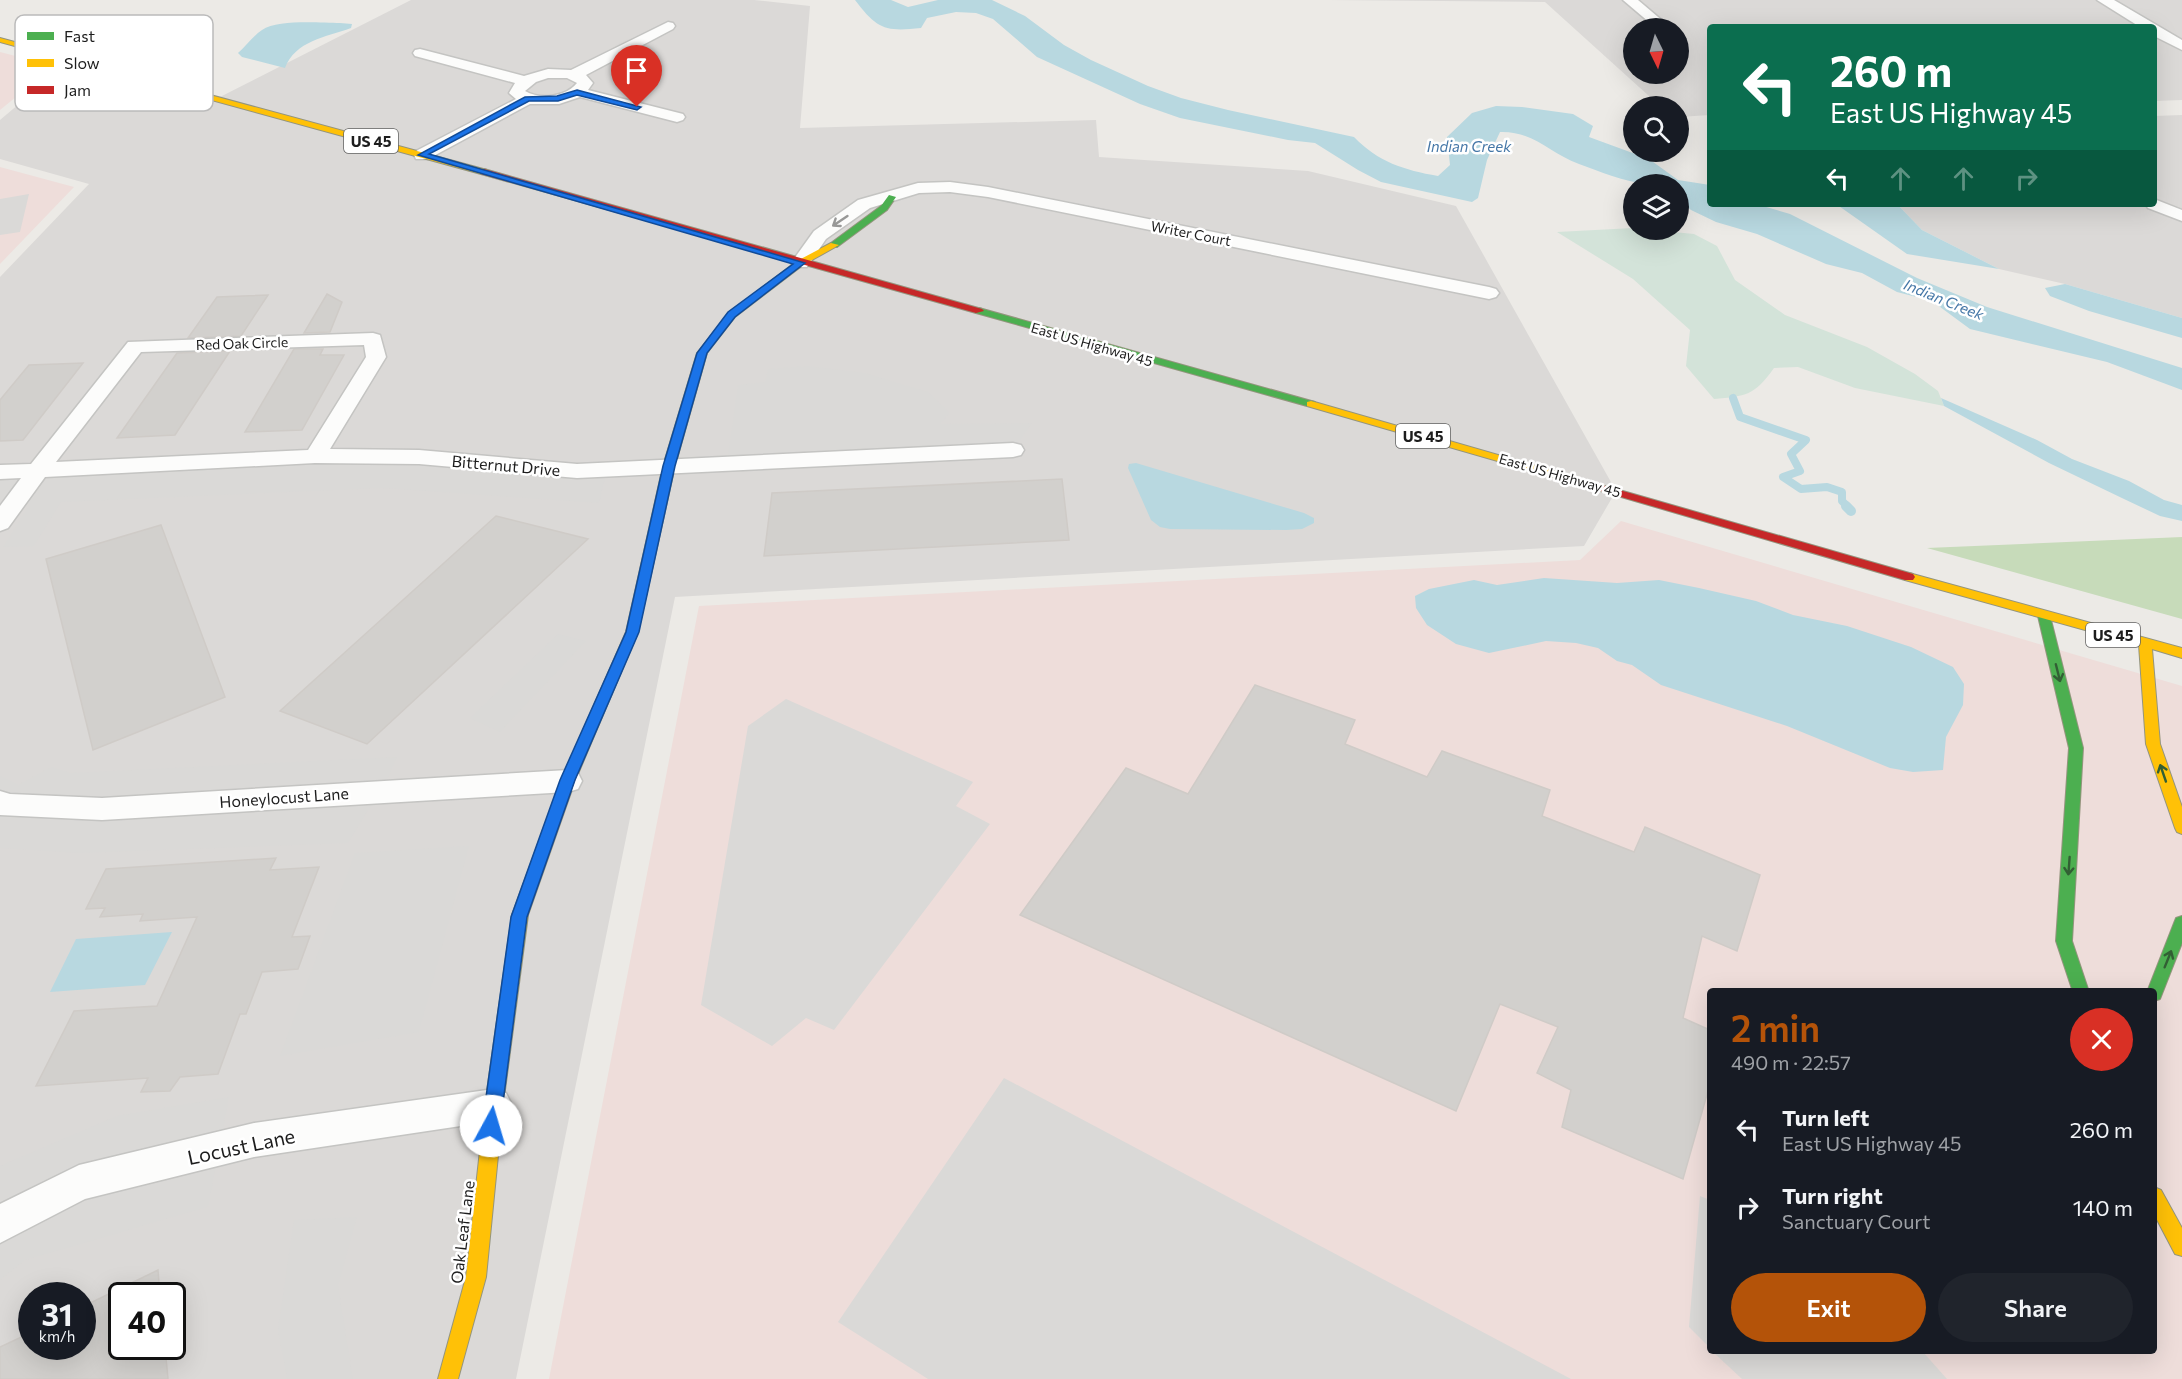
<!DOCTYPE html>
<meta charset="utf-8">
<style>
:root{--surface:#171b24;--page:#20242c;--text:#f1f3f6;--muted:#9ea1a6;--accent:#b45309}
body{margin:0;font-family:Commissioner,sans-serif;background:var(--page);color:var(--text);height:100vh;display:flex;flex-direction:column;font-size:22px;white-space:nowrap}
*{box-sizing:border-box;margin:0}
p{font-size:20px;color:var(--muted)}
.icon{flex:none;width:33px;height:33px;fill:none;stroke:currentColor;stroke-width:2;stroke-linecap:round;stroke-linejoin:round}
.map{position:relative;flex:1;overflow:hidden}
.sheet{position:absolute;left:1707px;top:988px;width:450px;height:366px;display:flex;flex-direction:column;background:var(--surface);border-radius:6px;box-shadow:0 6px 24px #0002}
.sheet>*{flex:none}
.hud{position:absolute;left:1707px;top:24px;width:450px;height:183px;border-radius:6px;box-shadow:0 6px 24px #0002;background:#0b6e4f;color:#fff;overflow:hidden}
.needle{width:39px;rotate:175deg}
.tools{position:absolute;left:1623px;top:18px;display:grid;gap:12px}
.tools a{display:grid;place-items:center;width:66px;height:66px;border-radius:50%;background:var(--surface);box-shadow:0 6px 24px #0002;font-size:30px}
.speed{position:absolute;left:18px;top:1282px;display:flex;gap:12px;font-size:30px;font-weight:700;text-align:center}
.speed>*{display:grid;place-content:center;width:78px;height:78px;border-radius:50%;background:var(--surface);box-shadow:0 6px 24px #0002;line-height:1}
.speed small{font-size:15px;font-weight:400}
.speed .limit{border:3px solid #111;border-radius:9px;background:#fff;color:#111}
.pin{position:absolute;display:grid;place-items:center;width:51px;height:51px;color:#fff;margin:-62px -26px;border-radius:50% 50% 50% 0;rotate:-45deg;box-shadow:0 0 6px #0007}
.pin .icon{rotate:45deg}
.me{position:absolute;width:66px;margin:-33px;rotate:6deg;stroke-linejoin:round;filter:drop-shadow(0 0 4px #0008)}
.turn{display:flex;align-items:center;gap:21px;height:126px;padding:0 24px;font-size:27px}
.turn .icon{width:78px;height:78px;stroke-width:2.5}
.turn b{display:block;font-size:42px;line-height:51px}
.lanes{display:flex;align-items:center;height:57px;padding:0 24px;background:#0003;justify-content:center;gap:30px;direction:ltr}
.lanes .off{opacity:.35}
.round{display:grid;place-items:center;flex:none;width:63px;height:63px;border-radius:32px;background:var(--page)}
.head{display:flex;align-items:center;justify-content:space-between;height:102px;padding:0 24px}
h1{font-size:36px;font-weight:600;line-height:45px;color:var(--accent)}
.primary-button{display:flex;gap:12px;margin-top:auto;padding:12px 24px}
.primary-button a{flex:1;height:69px;border-radius:36px;background:var(--accent);color:#fff;font-size:24px;font-weight:600;line-height:69px;text-align:center}
.primary-button a+a{background:var(--page);color:var(--text)}
ul{padding:0;list-style:none}
li{display:flex;align-items:center;gap:18px;height:78px;padding:0 24px}
li div{flex:1}
li b{display:block;font-size:22px}
li em{font-style:normal}
.map>svg:first-child{display:block}
.residential{fill:#dbd9d7;fill-rule:evenodd}
.commercial{fill:#eeddda;fill-rule:evenodd}
.religious{fill:#dad9d7}
.forest{fill:#c7dbba}
.wetland{fill:#d3e3d9}
.water{fill:#b8d8e0}
.lines{fill:none;stroke-linecap:round;stroke-linejoin:round}
.stream-far1{stroke:#b8d8e0;stroke-width:8}
.stream{stroke:#b8d8e0;stroke-width:10}
.building{fill:#d2d0cd;stroke:#cfcbc7;stroke-width:1.5}
.street-casing{stroke:#c4c4c2;stroke-width:3}
.fast-casing{stroke:#94957e;stroke-width:2}
.slow-casing{stroke:#94957e;stroke-width:2}
.jam-casing{stroke:#94957e;stroke-width:2}
.street{fill:#fcfcfb;fill-rule:evenodd}
.fast{fill:#4caf50;fill-rule:evenodd}
.slow{fill:#ffc107;fill-rule:evenodd}
.jam{fill:#c62828;fill-rule:evenodd}
.oneway{stroke:#989897}
.oneway2{stroke:#325f34}
.route{fill:#1a73e8;stroke:#114b97;stroke-width:1.5}
.labels{text-anchor:middle;dominant-baseline:central;stroke-width:5;stroke-linejoin:round;paint-order:stroke}
.far-street-label{font-size:14px;fill:#1d1d1d;stroke:#fff}
.shield{fill:#fff;stroke:#616161;stroke-width:1.5}
.shield-label{font-size:15px;font-weight:bold;fill:#1d1d1d}
.far-water-label{font-size:15px;font-style:italic;fill:#4577a7;stroke:#fff}
.street-label{font-size:16px;fill:#1d1d1d;stroke:#fff}
.near-street-label{font-size:20px;fill:#1d1d1d;stroke:#fff}
.key{fill:#fff;stroke:#bbb;stroke-width:1.5}
.key-label{font-size:16px;fill:#1d1d1d}
</style>
<div class="map">
<svg width="2182" height="1379" viewBox="0 0 2182 1379">
<rect width="100%" height="100%" fill="#eceae6"/>
<path class="residential" d="M411 0H754L810 6 800 128 1096 120 1099 157 1308 171 1456 206 1616 491 1584 546 675 597 516 1379H0V277L89 184 0 159V120L71 60 216 99ZM32 1296H82V1347H32ZM122 1296H172V1347H122Z
M1329 0H2182V100L2154 101V27H1710V115L1679 117 1678 106H1660L1545 2ZM1634 28H1678V74H1634Z
M2182 115V318L2065 284 1999 269 1922 230 1897 204H2154V116Z"/>
<path class="commercial" d="M0 52 54 66 0 110Z
M0 167 74 187 0 264Z
M1621 521 2182 686V1379H549L699 606 1580 560ZM1710 992H2154V1352H1710Z"/>
<path class="religious" d="M29 194 20 232 0 235V199Z
M807 366 865 373 928 392 950 413 940 424 1032 423 1013 450 727 463 738 385 765 382 768 369Z
M283 458 607 469 599 503 382 488 61 502 34 546 3 547 30 504 0 505V472Z
M558 634 586 641 500 732 470 718Z
M786 699 973 782 956 806 990 824 834 1030 806 1018 772 1046 701 1005 748 726Z
M397 757 389 776 348 843 79 853 0 848V776L18 785 51 767 70 773Z
M469 846 419 1032 280 1056 355 853Z
M1004 1078 1571 1379H928L838 1322Z
M229 1097 208 1207 25 1260 0 1280V1166L117 1116Z
M1700 1196 1710 1200V1348L1689 1327Z
M357 1217 338 1286 353 1379H287L278 1329 294 1220Z
M1713 1352H1923L1947 1379H1742Z"/>
<path class="forest" d="M2182 537V619L1927 548Z"/>
<path class="wetland" d="M1633 228 1694 234 1717 246 1735 280 1785 315 1867 347 1915 374 1938 391 1944 406 1855 388 1798 367 1774 368C1754 396 1746 396 1714 399L1686 366 1690 330 1633 279 1557 232Z"/>
<path class="water" d="M855 0H891L908 7 938 0H992L1025 16 1064 45 1091 60 1148 86 1181 98 1228 110 1354 137C1378 162 1404 170 1438 176L1450 165 1447 137 1472 113 1496 106 1522 107 1573 114 1593 126 1589 137 1649 159 1678 180 1710 185V204H1756L1790 214 1917 278 1987 307 2182 368V390L2107 362 1970 329 1932 301 1897 292 1862 273 1826 264 1757 234 1716 222 1691 210 1679 200 1678 184C1668 184 1656 186 1646 184 1626 182 1598 171 1579 164 1549 153 1534 131 1500 132L1487 160 1478 198 1472 202 1381 182 1358 170 1315 143 1288 140 1180 118 1140 104 1037 57 993 19 976 13 956 12 927 18 921 28C885 32 877 29 855 0Z
M340 23 352 24 351 28C326 37 295 41 285 68L242 57 238 53C246 46 253 36 262 30 278 19 320 23 340 23Z
M1836 204H1897L1922 230 1999 269 1907 254Z
M2065 284 2182 318V338L2089 311 2050 296 2045 288Z
M1941 398 2037 440 2072 459 2129 481 2164 500 2182 505V521L2160 516 2124 499 2049 463 1944 406Z
M1136 463 1304 513 1314 518V523L1302 529 1286 530 1170 529 1160 527 1151 520 1128 468 1129 464Z
M1544 578 1617 583 1659 580 1699 588 1756 601 1793 615 1847 626 1911 647 1953 667 1964 684 1963 705 1946 737 1943 770 1913 772 1890 768 1787 726 1661 685 1632 665 1617 661 1598 648 1576 643 1546 641 1489 653 1456 644 1427 625 1416 608 1415 596 1429 589 1474 580 1497 585Z
M172 932 145 985 50 992 76 939Z"/>
<g class="lines">
<path class="stream-far1" d="M1733 398 1740 417 1806 440 1791 454 1800 471 1783 477 1801 489 1827 487 1842 492V501L1848 507"/>
<path class="stream" d="M1846 506 1851 511"/>
</g>
<path class="building" d="M327 294 342 302 330 332 304 333Z
M268 295 241 336 188 338 217 297Z
M294 349H323L320 355H344L302 430 245 432Z
M230 351 175 435 117 438 177 353Z
M83 363 23 440 0 441V400L29 365Z
M1062 479 1069 540 764 556 772 493Z
M496 516 588 539 367 744 280 711Z
M161 525 225 697 93 750 46 559Z
M1255 685 1355 720 1345 744 1427 777 1442 751 1550 790 1542 816 1634 852 1645 827 1760 875 1737 951 1702 936 1683 1018 1710 1030V1084L1683 1179 1562 1127 1571 1090 1537 1073 1558 1027 1500 1004 1456 1111 1020 915 1126 768 1188 794Z
M276 858 270 870 319 867 292 937 310 936 298 969 262 972 246 1014H240L218 1074 180 1077 170 1091 141 1092 148 1078 36 1086 74 1011 157 1006 197 917 140 921 143 914 100 917 105 908 86 909 106 869Z
M158 1270 160 1296H122V1347H165L168 1379H0V1347L32 1332V1347H82V1307Z"/>
<g class="lines">
<g class="street-casing">
<path id="street" d="M1623 0H1638L1671 28H1656Z
M2097 0H2114L2182 40V50L2154 36V27H2140Z
M668 22 673 23 675 26 673 29 586 75 593 83 588 90 683 114 685 117 683 120 677 122 580 97 559 104H530L428 159H416L414 155 416 151 516 99 509 93 515 83 415 56 413 53 415 50 420 49 524 76 548 69 571 70ZM548 78H567L577 83C566 97 540 100 525 91L536 82Z
M950 182 988 187 1489 287 1496 289 1499 293 1496 297 1489 299 988 197 950 192 919 193 870 208 826 239 807 267H793L791 263 814 231 858 200 918 183Z
M2154 199 2182 210V221L2148 208 2145 204H2154Z
M373 333 380 335 386 357 330 449 419 450 577 464 1013 443 1021 445 1024 450 1021 455 1013 457 577 478 419 464 315 463 45 477 8 528 0 531V506L21 478 0 479V465L31 464 128 342ZM364 345 366 357 308 450 56 462 141 352Z
M568 770 578 773 582 781 578 789 568 792 102 820 0 815V791L10 794 102 798Z
M494 1089 506 1093 512 1105 506 1117 494 1121 254 1157 85 1199 0 1243V1204L79 1165 254 1123Z"/>
</g>
<g class="fast-casing">
<path id="fast" d="M889 195 896 197 887 210 837 247H831V243L881 206Z
M979 308 1315 402 1316 404 1315 406H1307L976 313 974 311Z
M2044 612 2050 616 2083 748 2072 941 2089 992H2073L2056 941 2069 748 2038 616Z
M2182 916V943L2160 999 2154 1001V992H2147L2174 923 2176 918Z"/>
</g>
<g class="slow-casing">
<path id="slow" d="M0 38 487 170 488 172 481 174 0 42Z
M831 243 839 245 803 265 735 317 707 353 675 466 655 556 653 559H645L643 556 663 466 697 353 729 313 797 261Z
M1311 401 1571 476 1573 478 1571 480H1563L1307 406V402Z
M1909 573 2182 648V658L2152 649 2160 744 2182 807V834L2177 832 2175 828 2146 744 2139 645 1905 580 1903 577 1905 574Z
M520 908 526 910 528 915 503 1105 486 1277 458 1379H438L466 1277 485 1105 512 915 514 910Z
M2154 1187 2161 1190 2182 1228V1256L2175 1254 2154 1214Z"/>
</g>
<g class="jam-casing">
<path id="jam" d="M484 169 982 309 984 311 976 313 481 174 480 172Z
M1567 475 1913 574 1915 577 1913 580H1905L1563 480 1561 478Z
M649 552 655 556 638 632 575 781 528 915 526 920 520 922 514 920 512 915 561 781 626 632 643 556Z"/>
</g>
<use href="#street" class="street"/>
<use href="#fast" class="fast"/>
<use href="#slow" class="slow"/>
<use href="#jam" class="jam"/>
</g>
<defs><path id="oneway-shaft" d="M-6 0H5M1.5-3L5.5 0L1.5 3" fill="none" stroke-width="1.6" stroke-linecap="round" stroke-linejoin="round" transform="scale(1.5)"/></defs>
<use class="oneway" href="#oneway-shaft" transform="translate(840 221) rotate(146)"/>
<g class="oneway2">
<use href="#oneway-shaft" transform="translate(2058 673) rotate(76)"/>
<use href="#oneway-shaft" transform="translate(2163 773) rotate(-109)"/>
<use href="#oneway-shaft" transform="translate(2069 866) rotate(94)"/>
<use href="#oneway-shaft" transform="translate(2168 959) rotate(-68)"/>
</g>
<path class="route" d="M577 90 641 107 637 110 577 95 558 101H529L429 154 805 263 735 317 707 353 675 466 639 632 575 780 527 917 500 1126 498 1132 491 1135 485 1132 482 1126 511 917 560 780 626 632 663 466 697 353 728 312 793 264 418 155 525 97 557 96Z"/>
<g class="labels">
<g class="far-street-label">
<text transform="translate(1191 233) rotate(11)">Writer Court</text>
<text transform="translate(242 343) rotate(-2)">Red Oak Circle</text>
<text transform="translate(1092 344) rotate(16)">East US Highway 45</text>
<text transform="translate(1560 475) rotate(16)">East US Highway 45</text>
</g>
<g class="shield">
<rect x="344" y="129" width="54" height="24" rx="4.5"/>
<rect x="1396" y="424" width="54" height="24" rx="4.5"/>
<rect x="2086" y="623" width="54" height="24" rx="4.5"/>
</g>
<g class="shield-label">
<text x="371" y="141">US 45</text>
<text x="1423" y="436">US 45</text>
<text x="2113" y="635">US 45</text>
</g>
<g class="far-water-label">
<text x="1469" y="146">Indian Creek</text>
<text transform="translate(1944 299) rotate(22)">Indian Creek</text>
</g>
<g class="street-label">
<text transform="translate(506 465) rotate(5)">Bitternut Drive</text>
<text transform="translate(284 797) rotate(-4)">Honeylocust Lane</text>
<text transform="translate(462 1232) rotate(-83)">Oak Leaf Lane</text>
</g>
<g class="near-street-label">
<text transform="translate(241 1146) rotate(-12)">Locust Lane</text>
</g>
</g>
<rect x="15" y="15" width="198" height="96" rx="9" class="key"/>
<rect x="27" y="32" width="27" height="8" fill="#4caf50"/>
<rect x="27" y="59" width="27" height="8" fill="#ffc107"/>
<rect x="27" y="86" width="27" height="8" fill="#c62828"/>
<g class="key-label">
<text x="64" y="42">Fast</text>
<text x="64" y="69">Slow</text>
<text x="64" y="96">Jam</text>
</g>
</svg>
<div class="tools">
<a><svg class="needle" viewBox="-14 -14 28 28"><path d="M0-13l5 13h-10z" fill="#e53935"/><path d="M0 13l5-13h-10z" fill="#9ea1a6"/></svg></a>
<a><svg class="icon" aria-label="search" viewBox="0 0 24 24"><circle cx="10" cy="10" r="6"/><path d="M15 15l6 6"/></svg></a>
<a><svg class="icon" aria-label="layers" viewBox="0 0 24 24"><path d="M12 4l9 5-9 5-9-5zM3 14l9 5 9-5"/></svg></a>
</div>
<div class="speed"><div>31<small>km/h</small></div><div class="limit">40</div></div>
<div class="pin" style="left:637px;top:107px;background:#d93025"><svg class="icon" aria-label="arrive" viewBox="0 0 24 24"><path d="M6 21V4h12l-3 4 3 4H6"/></svg></div>
<svg class="me" style="left:491px;top:1126px" viewBox="-20 -20 40 40"><circle r="19" fill="#fff"/><path d="M0-13L10 11 0 6-10 11z" fill="#1a73e8"/></svg>
<div class="hud">
<div class="turn"><svg class="icon" aria-label="left" viewBox="0 0 24 24"><path d="M17 20v-9H6M10 6l-5 5 5 5"/></svg><div><b>260 m</b>East US Highway 45</div></div>
<div class="lanes"><svg class="icon" aria-label="left" viewBox="0 0 24 24"><path d="M17 20v-9H6M10 6l-5 5 5 5"/></svg><svg class="icon off" aria-label="ahead" viewBox="0 0 24 24"><path d="M12 20V5M6 11l6-6 6 6"/></svg><svg class="icon off" aria-label="ahead" viewBox="0 0 24 24"><path d="M12 20V5M6 11l6-6 6 6"/></svg><svg class="icon off" aria-label="right" viewBox="0 0 24 24"><path d="M7 20v-9h11M14 6l5 5-5 5"/></svg></div>
</div>
<section class="sheet">
<div class="head"><div><h1>2 min</h1><p>490 m · 22:57</p></div><a class="round" style="background:#d93025;color:#fff"><svg class="icon" aria-label="close" viewBox="0 0 24 24"><path d="M6 6l12 12M18 6L6 18"/></svg></a></div>
<ul>
<li><svg class="icon" aria-label="left" viewBox="0 0 24 24"><path d="M17 20v-9H6M10 6l-5 5 5 5"/></svg><div><b>Turn left</b><p>East US Highway 45</p></div><em>260 m</em></li>
<li><svg class="icon" aria-label="right" viewBox="0 0 24 24"><path d="M7 20v-9h11M14 6l5 5-5 5"/></svg><div><b>Turn right</b><p>Sanctuary Court</p></div><em>140 m</em></li>
</ul>
<div class="primary-button"><a>Exit</a><a>Share</a></div>
</section>
</div>
